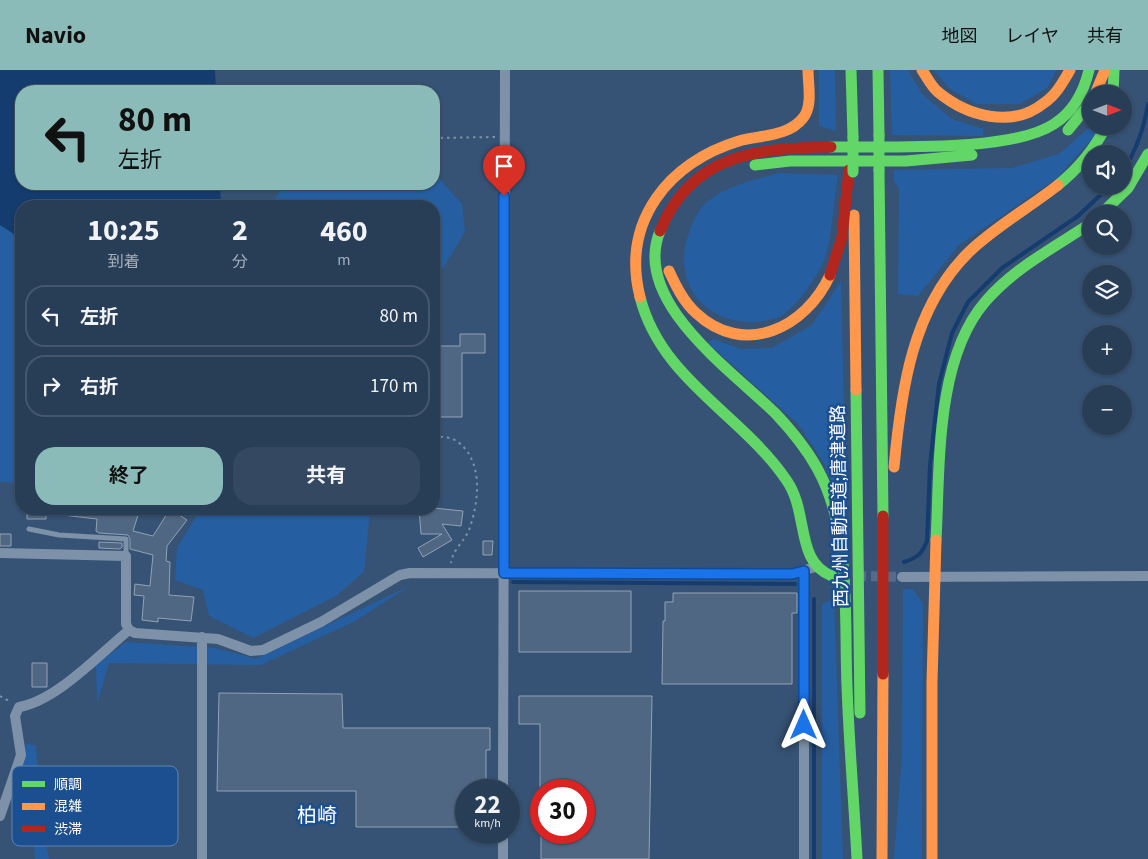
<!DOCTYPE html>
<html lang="ja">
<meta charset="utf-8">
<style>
:root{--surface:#283e57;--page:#344961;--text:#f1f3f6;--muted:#a5aeba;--line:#44576d;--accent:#8bbbb9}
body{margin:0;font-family:"Source Sans 3","Noto Sans JP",sans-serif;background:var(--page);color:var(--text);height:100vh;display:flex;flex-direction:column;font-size:19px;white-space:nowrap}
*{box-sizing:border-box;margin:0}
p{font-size:16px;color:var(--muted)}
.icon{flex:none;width:28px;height:28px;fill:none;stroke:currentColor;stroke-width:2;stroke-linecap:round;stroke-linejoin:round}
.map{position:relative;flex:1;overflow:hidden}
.side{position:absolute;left:15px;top:130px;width:425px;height:315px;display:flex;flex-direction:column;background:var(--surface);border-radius:20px;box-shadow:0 1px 4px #0004,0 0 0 1px var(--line)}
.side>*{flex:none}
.top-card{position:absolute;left:15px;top:15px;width:425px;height:105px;border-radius:20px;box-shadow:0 1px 4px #0004,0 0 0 1px var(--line);background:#8bbbb9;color:#111;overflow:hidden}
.needle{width:32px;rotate:90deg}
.buttons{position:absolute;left:1082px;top:15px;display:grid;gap:10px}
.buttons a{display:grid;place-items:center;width:50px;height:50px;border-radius:50%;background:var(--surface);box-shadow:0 1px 4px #0004,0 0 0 1px var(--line);font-size:25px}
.speed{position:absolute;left:455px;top:709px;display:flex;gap:10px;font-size:25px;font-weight:700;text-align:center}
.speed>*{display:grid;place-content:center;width:65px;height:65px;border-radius:50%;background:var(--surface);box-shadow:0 1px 4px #0004,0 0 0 1px var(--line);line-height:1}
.speed small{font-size:12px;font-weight:400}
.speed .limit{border:8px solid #d22;background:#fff;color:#111}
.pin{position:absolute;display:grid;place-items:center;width:42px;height:42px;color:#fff;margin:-51px -21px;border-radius:50% 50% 50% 0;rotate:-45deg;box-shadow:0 0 5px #0007}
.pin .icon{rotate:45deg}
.me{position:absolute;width:55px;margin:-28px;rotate:0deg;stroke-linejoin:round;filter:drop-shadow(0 0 4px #0008)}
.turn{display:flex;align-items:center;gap:18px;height:105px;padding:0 20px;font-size:22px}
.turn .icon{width:65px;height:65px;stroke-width:2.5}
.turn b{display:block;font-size:35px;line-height:42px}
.eta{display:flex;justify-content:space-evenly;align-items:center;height:85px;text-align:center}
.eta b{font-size:30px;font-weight:700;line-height:35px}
.primary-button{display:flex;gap:10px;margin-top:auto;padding:10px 20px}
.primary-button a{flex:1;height:58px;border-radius:20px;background:var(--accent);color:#111;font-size:20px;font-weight:700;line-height:58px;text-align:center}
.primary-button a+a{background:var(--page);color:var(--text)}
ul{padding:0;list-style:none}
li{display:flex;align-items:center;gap:15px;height:62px;margin:0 10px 8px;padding:0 10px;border:2px solid var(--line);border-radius:20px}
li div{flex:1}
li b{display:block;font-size:19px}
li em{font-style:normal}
header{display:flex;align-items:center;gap:30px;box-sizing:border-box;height:70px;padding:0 25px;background:var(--accent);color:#111}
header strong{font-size:24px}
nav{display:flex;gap:28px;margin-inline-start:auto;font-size:18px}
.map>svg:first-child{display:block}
.green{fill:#265fa1}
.water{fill:#153c6e}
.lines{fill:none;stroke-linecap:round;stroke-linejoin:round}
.stream{stroke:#153c6e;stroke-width:4}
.building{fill:#506783;stroke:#92a2b6}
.street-tunnel{stroke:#546c89;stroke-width:10;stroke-dasharray:10 5;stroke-linecap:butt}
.path{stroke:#7d92a8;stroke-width:2;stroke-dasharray:2.5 4;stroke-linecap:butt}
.lane{stroke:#7d92a8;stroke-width:5}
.street{stroke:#7d92a8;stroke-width:10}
.fast{stroke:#63d668;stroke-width:11}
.slow{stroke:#ff974d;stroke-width:11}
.jam{stroke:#b3261e;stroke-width:11}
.fast-bridge{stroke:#63d668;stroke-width:11}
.route-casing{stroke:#114b97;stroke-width:12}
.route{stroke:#1a73e8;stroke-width:9}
.labels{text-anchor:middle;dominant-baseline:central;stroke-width:5;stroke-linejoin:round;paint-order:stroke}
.street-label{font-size:18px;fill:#fff;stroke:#1b4f8f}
.quarter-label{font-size:20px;fill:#fff;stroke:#1b4f8f}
.key{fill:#1b4f8f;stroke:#5f84b1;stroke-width:1}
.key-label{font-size:14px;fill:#fff}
</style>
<header>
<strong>Navio</strong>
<nav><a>地図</a><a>レイヤ</a><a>共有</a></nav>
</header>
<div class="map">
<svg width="1148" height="789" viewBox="0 0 1148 789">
<rect width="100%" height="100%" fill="#365274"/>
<path class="green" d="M819 0H835L836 61 819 56Z
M890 0H908L922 24 952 49 983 59V66L892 65Z
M934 0H1057L1047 18 1020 34H977L950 19Z
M1091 56H1096L1100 60 1057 108 959 175 918 226 898 224 899 119 894 111V100L1012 98 1059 84Z
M779 103 838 105C834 128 832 167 825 188 820 203 794 241 779 247 730 265 676 234 685 177 688 164 693 147 703 136 721 117 754 110 779 103Z
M434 105 438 107 462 134 465 162 443 198H434V136H270L285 114H434Z
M0 155 21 168V413L0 412Z
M841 211 846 428 839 429 824 393 798 354 708 273 713 269 741 279 772 278 812 255Z
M194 439H370L364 502 336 526 253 568 209 546 203 520 175 510 177 478 199 442Z
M411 515 355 551 261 595 109 593 97 634 96 595 126 572 215 578 256 589Z
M903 519H913L923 534 922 789H894L902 684Z
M834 529 843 789H822V534Z
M26 674 36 675 41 749 49 789H35L33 765 18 717Z"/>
<path class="water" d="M0 0H215L216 21H21V114H220L221 136H21L20 168 0 155Z"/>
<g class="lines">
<path class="stream" d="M1124 99C1137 79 1144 58 1148 34
M904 492C917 488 922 484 927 471L930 395 939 314 952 263 968 232 1002 198 1078 146 1110 116
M513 512 795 514
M814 529V789"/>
</g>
<path class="building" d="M460 264H485V283H462V347H439V276H460Z
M434 438 463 441 461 456 442 454 452 470 423 487 418 478 442 464H421L419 439Z
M27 439H46V449H27Z
M63 439H140L133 461 153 466 170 439 187 450 167 476 166 491 170 492 169 525 194 527 191 551 158 548V552L142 550 144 526 134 525 135 514 150 516 153 485 130 479V469L128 465 99 463 96 461 97 449 62 445Z
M0 464H11V476H0Z
M483 471H493L492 485H483Z
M99 472 122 473V477L120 479 99 478Z
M519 521H631V582H519Z
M673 523H797V543H792V614H662L663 551H665V532H673Z
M32 593H47V617H32Z
M219 623 342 624 343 658H490V680H486V720H466V757H356V721H217Z
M519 626H652L649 789H541V766L584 767V720H540V654H519Z"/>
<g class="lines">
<path class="street-tunnel" d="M856 506 902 507"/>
<path class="path" d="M434 68 495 67
M434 366C439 367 448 367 453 369 485 386 479 433 469 460 464 472 453 479 451 493
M0 626 9 631"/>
<path class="lane" d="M29 459 59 465 126 469V486"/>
<path class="street" d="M0 483 126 486V554L129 560 135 563 218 569 251 581 263 580 321 552 400 505 410 503 792 504 815 497
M804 501V789
M902 507 1148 506
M503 720 505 0
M0 746 21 685 15 646 19 637C56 631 100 584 129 560
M202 789V567
M503 789V762"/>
<path class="fast" d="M851 0 853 67
M878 0 879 65
M1113 24 1114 0
M1068 60 1091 32
M831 77C886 76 1010 83 1054 54 1073 42 1084 21 1089 0
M755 95 790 91H906L972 85
M879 100 883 446
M1058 115C1079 98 1094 80 1106 56
M1101 144 1128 118 1148 84
M660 161C631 232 733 301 776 344 791 360 806 378 817 398 852 460 844 546 847 616 849 674 854 731 857 789
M640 227C661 310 742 344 787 411 809 443 795 492 832 506
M856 320 860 643
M936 470C940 397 935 290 985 232 1014 198 1055 177 1091 153"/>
<path class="slow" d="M922 0C927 7 931 16 938 22 967 46 1012 59 1044 33 1056 25 1063 12 1070 0
M1095 24 1105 0
M854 145 856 320
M669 201C676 216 683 231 696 243 744 288 806 258 830 205
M640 227C621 151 669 92 739 71 760 65 788 67 803 48 813 36 808 15 808 0
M894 397C901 321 912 238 969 182 996 156 1029 138 1058 115
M882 789 883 604
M932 789V612L936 470"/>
<path class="jam" d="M660 161C691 84 757 78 831 77
M830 205 842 167 849 100
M883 446V604"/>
<path class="fast-bridge" d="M879 65V100
M853 67V102"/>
</g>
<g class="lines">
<g class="route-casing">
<path id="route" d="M504 126V503L792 504 804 501V655"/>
</g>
<use href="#route" class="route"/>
</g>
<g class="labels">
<g class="street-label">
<text transform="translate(840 436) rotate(-91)">西九州自動車道;唐津道路</text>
</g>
<g class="quarter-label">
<text x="317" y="746">柏崎</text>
</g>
</g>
<rect x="12" y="696" width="166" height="80" rx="8" class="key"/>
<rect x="22" y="711" width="23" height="6" fill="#63d668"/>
<rect x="22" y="733" width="23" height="7" fill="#ff974d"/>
<rect x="22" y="756" width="23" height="6" fill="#b3261e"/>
<g class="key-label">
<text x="54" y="719">順調</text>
<text x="54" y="741">混雑</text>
<text x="54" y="764">渋滞</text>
</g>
</svg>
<div class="buttons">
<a><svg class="needle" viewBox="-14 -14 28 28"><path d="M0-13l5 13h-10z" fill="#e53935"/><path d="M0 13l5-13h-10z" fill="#a5aeba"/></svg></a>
<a><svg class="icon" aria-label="sound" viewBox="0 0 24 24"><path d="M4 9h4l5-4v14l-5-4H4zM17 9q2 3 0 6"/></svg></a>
<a><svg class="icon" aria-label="search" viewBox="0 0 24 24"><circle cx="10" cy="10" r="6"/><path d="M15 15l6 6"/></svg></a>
<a><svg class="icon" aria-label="layers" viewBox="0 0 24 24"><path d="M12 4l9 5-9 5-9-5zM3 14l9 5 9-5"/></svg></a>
<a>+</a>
<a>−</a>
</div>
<div class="speed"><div>22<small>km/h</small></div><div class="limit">30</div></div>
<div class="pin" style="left:504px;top:126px;background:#d93025"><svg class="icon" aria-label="arrive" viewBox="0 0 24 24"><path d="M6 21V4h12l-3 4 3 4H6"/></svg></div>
<svg class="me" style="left:804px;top:655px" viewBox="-20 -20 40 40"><path d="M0-17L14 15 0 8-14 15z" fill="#1a73e8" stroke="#fff" stroke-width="4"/></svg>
<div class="top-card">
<div class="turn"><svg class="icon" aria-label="left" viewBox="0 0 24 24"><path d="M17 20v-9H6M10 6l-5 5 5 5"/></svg><div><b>80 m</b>左折</div></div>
</div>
<section class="side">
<div class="eta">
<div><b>10:25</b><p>到着</p></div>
<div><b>2</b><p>分</p></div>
<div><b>460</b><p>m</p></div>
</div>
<ul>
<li><svg class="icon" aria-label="left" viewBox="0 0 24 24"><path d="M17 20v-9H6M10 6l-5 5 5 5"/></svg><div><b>左折</b></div><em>80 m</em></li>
<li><svg class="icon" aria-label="right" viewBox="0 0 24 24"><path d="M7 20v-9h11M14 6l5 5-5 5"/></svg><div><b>右折</b></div><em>170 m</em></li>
</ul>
<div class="primary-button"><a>終了</a><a>共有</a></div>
</section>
</div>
